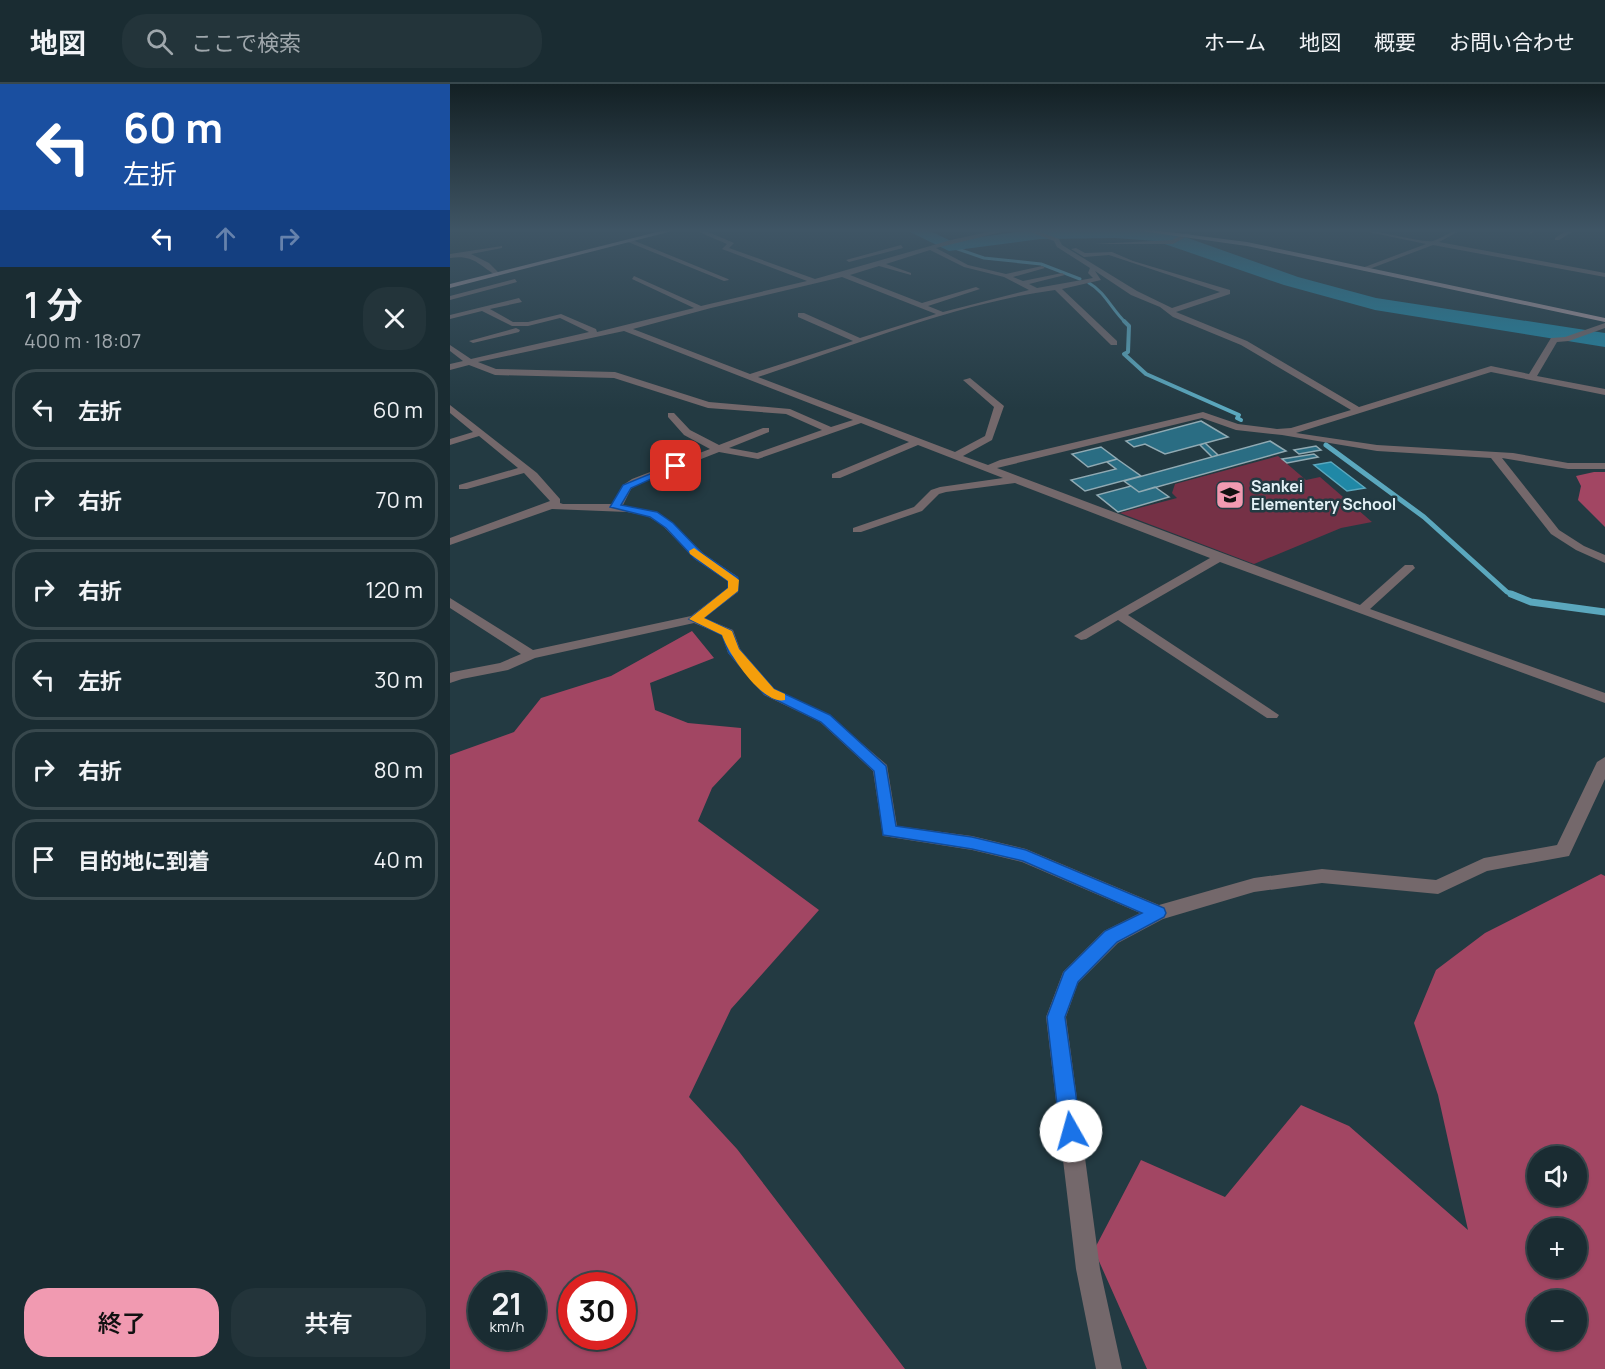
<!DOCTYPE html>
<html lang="ja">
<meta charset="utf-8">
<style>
:root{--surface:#1a2c32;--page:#23343a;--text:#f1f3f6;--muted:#9fa7ac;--line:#38484d;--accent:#f19ab1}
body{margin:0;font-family:Manrope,"Noto Sans JP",sans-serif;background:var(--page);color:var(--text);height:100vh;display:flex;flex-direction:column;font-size:22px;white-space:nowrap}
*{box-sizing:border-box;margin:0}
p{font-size:20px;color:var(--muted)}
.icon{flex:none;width:33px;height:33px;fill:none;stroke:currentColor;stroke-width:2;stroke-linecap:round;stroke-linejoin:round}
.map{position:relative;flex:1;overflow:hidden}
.sheet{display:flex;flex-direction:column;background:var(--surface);width:450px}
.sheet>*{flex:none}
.hud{background:#1a4fa0;color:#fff;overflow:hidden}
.tools{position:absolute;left:1077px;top:1062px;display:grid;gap:12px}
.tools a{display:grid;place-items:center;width:60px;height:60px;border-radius:50%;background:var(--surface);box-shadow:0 2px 4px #0004,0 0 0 2px var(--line);font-size:30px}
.speed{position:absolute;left:18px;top:1188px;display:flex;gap:12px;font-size:30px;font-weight:700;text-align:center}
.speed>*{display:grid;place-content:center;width:78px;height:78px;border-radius:50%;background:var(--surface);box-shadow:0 2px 4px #0004,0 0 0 2px var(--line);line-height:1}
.speed small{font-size:15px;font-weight:400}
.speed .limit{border:9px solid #d22;background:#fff;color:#111}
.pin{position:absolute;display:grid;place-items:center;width:51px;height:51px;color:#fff;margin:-26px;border-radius:12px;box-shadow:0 3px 9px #0006}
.me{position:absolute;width:66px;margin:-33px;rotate:353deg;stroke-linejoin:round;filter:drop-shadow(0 0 4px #0008)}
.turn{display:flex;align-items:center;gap:21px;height:126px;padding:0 24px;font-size:27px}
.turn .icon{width:78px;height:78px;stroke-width:2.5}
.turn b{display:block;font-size:42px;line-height:51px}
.lanes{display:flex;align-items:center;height:57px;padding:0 24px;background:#0003;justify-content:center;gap:30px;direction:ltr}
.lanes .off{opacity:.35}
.round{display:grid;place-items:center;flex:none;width:63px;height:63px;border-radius:24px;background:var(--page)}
.head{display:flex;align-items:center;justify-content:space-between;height:102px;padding:0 24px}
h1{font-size:36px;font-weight:600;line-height:45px}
.action{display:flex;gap:12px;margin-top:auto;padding:12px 24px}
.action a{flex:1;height:69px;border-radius:24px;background:var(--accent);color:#111;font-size:24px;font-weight:600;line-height:69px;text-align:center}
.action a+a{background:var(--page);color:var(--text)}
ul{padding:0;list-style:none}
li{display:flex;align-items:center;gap:18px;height:81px;margin:0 12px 9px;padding:0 12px;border:3px solid var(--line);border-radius:24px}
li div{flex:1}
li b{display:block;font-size:22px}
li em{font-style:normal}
header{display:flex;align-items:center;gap:36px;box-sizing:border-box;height:84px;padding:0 30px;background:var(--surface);border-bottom:2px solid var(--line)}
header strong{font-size:28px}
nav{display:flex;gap:33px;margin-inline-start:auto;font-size:21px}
.search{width:420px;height:54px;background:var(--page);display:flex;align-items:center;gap:15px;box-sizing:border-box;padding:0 21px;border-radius:24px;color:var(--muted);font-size:22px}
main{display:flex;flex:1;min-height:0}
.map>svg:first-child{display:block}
.green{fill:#753146}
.forest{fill:#a24663;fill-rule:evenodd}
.water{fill:#2088a6;stroke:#5ba8be;stroke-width:1.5}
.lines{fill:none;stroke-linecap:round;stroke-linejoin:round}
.stream-far3{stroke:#5ba8be;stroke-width:3}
.stream-far2{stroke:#5ba8be;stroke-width:4}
.stream-far1{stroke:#5ba8be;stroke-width:5}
.stream{stroke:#5ba8be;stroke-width:7}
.river{fill:#2088a6;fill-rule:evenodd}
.building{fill:#2a6d83;stroke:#90aab3;stroke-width:1.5}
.minor{fill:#74686b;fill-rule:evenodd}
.major{fill:#b0999e;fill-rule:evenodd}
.route{fill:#1a73e8;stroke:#114b97;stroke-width:1.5}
.slow{fill:#f59e0b}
.labels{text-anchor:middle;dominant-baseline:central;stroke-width:5;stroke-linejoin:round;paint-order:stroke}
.far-poi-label{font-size:16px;font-weight:bold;fill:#e4f2f7;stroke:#233a42;text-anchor:start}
</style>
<header>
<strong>地図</strong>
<div class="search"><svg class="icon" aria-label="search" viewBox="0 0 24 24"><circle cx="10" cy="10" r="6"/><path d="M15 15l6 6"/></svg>ここで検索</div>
<nav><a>ホーム</a><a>地図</a><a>概要</a><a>お問い合わせ</a></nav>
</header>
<main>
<section class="sheet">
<div class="hud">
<div class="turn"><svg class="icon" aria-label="left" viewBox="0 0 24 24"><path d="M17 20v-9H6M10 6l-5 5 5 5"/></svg><div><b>60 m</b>左折</div></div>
<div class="lanes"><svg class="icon" aria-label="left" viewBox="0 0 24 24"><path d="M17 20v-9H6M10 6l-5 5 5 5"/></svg><svg class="icon off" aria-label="ahead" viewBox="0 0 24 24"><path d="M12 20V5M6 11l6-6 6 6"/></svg><svg class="icon off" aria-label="right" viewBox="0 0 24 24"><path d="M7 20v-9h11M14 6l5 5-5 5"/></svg></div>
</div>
<div class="head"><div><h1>1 分</h1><p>400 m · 18:07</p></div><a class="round"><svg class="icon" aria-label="close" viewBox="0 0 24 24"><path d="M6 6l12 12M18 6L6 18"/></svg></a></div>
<ul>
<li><svg class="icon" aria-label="left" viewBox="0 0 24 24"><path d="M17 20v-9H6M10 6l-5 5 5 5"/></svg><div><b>左折</b></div><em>60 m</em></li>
<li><svg class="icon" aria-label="right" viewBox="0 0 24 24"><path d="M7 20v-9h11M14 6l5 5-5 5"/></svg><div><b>右折</b></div><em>70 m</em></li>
<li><svg class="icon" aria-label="right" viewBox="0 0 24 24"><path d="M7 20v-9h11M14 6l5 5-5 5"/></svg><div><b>右折</b></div><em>120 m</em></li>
<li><svg class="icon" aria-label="left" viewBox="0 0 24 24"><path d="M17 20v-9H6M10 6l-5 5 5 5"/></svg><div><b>左折</b></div><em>30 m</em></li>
<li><svg class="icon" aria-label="right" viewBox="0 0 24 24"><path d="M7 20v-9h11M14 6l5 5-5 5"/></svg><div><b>右折</b></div><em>80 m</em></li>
<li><svg class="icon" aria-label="arrive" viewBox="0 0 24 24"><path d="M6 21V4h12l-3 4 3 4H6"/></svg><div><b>目的地に到着</b></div><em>40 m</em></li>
</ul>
<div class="action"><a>終了</a><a>共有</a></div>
</section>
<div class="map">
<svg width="1155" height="1285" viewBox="0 0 1155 1285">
<rect width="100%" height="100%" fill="#233a42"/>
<path class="green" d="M828 372 856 396 870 393 922 438 891 444 804 480 670 429 727 414 722 409 725 400Z"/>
<path class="forest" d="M1144 388H1155V443L1128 416 1131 402 1126 392Z
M242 547 264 574 200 599 205 626 238 639 291 644V673L262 704 248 737 369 826 281 925 239 1013 287 1065 455 1285H0V671L64 648 91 614 161 592ZM32 1202H82V1252H32ZM122 1202H172V1252H122Z
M1151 790 1155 792V1285H697L644 1166 691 1076 775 1113 851 1021 899 1042 1018 1146 988 1011 964 939 986 886 1035 849ZM1088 1072H1126V1112H1088ZM1088 1144H1126V1184H1088ZM1088 1216H1126V1256H1088Z"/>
<path class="water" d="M881 378 915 404 897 407 864 381Z"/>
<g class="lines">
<path class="stream-far3" d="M499 162 534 174 591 180 630 195
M639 199C655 208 662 226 676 239"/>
<path class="stream-far2" d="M674 237 679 242 678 268 674 270 696 290 789 331 787 334 791 336"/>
<path class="stream-far1" d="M876 361 974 433 1057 508 1065 511"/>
<path class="stream" d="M1061 510 1081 518 1155 528"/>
<path class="river" d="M454 145H476L501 157 588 145 706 147 735 153 848 193 926 214 1155 249V263L925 226 834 201 706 157 665 154 590 155 499 167Z"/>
</g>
<path class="building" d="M751 337 778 353 715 370 695 360 684 363 676 357Z
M820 357 836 367 689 408 674 397Z
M755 359 768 371 762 373 750 361Z
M866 362 871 366 849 370 844 366Z
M651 363 667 375 638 383 622 370Z
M864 370 868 373 837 379 832 375Z
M667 375 691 392 635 407 621 396 666 385 657 378Z
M681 402 689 408 705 403 719 413 668 428 647 411Z"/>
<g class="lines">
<path class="minor" d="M242 145H251L284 159 279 164 365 195 501 156 551 145H564L486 164 518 181 556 190 592 182 595 184 563 193 573 197 612 189 615 191 579 200 587 204 643 194 638 189 640 184 607 163 604 157 573 145H582L609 155 612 161 687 207 722 224 770 208 659 171 634 173 621 165 626 164 635 169 662 168 683 177 780 206V210L726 228 797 257 909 323 1041 282 1079 290 1101 254 1115 253 1155 239V244L1119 257 1107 258 1087 292 1155 305V311L1041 288 846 349 927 361 1063 369 1118 379H1155V385H1118L1052 374 1109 446 1134 462 1155 471V479L1126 466 1101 450 1041 374 927 367 832 351 786 346 752 334 547 384 910 521 955 481H963L965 484 920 525 1155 609V619L770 478 678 531 829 631 827 634H817L668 536 636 555 631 556 624 552 760 474 565 399 496 408 489 410 472 427 411 448H403V444L464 423 481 406 490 403 553 394 468 361 390 394H382V390L459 358 411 339 308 375 269 368 190 399 181 405 173 421 212 431 254 470 288 493V508L254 534 283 546 290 565 324 605 380 632 437 681 447 742 522 752 576 765 709 821 804 794 872 785 986 796 1034 774 1107 761 1147 678 1155 673V695L1119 772 1037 787 988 810 872 799 804 808 713 835 668 859 628 899 616 933 650 1185 672 1285H646L626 1185 596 933 613 888 654 847 690 829 572 778 522 766 433 752 423 687 370 638 314 611 278 569 272 551 244 539 85 574 58 586 12 595 0 599V589L3 588 50 579 71 570 0 524V514L83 566 241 532 278 504V497L246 476 211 440 197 432 177 428 102 425 0 461V454L100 417 74 389 17 405H9V401L68 384 29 352 0 361V355L23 348 0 329V321L87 389 110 415V419L113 420H162L173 401 182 395 260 365 234 351 218 333V329H224L240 346 269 361 313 344H319V348L279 364 307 369 372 346 336 330 258 324 164 294 45 291 19 281 0 286V280L13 277 0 267V261L21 275 139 248 110 234 78 242H62L32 227 0 235V231L69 214 72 218 40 225 63 238H78L111 230 146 245 147 248 244 224 182 195 184 192 251 222 357 197 272 165 277 160ZM480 166 514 183 554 193 579 206 493 228 478 222 530 205 526 203 472 219 400 191 429 182 461 191V189L436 180ZM645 187 681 211 710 223 723 233 791 261 901 326 841 344 827 345 788 340 753 328 550 376 538 381 513 372 542 356 554 322 520 294 513 296 544 323 535 352 505 368 308 293C403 262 507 219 605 206L661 261H667V257L612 205 651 196ZM392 193 486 230 410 254 354 229H348V233L403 257 300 290 183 245 261 224ZM174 247 403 336 381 343 340 325 259 318 165 288 46 285 28 278Z
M904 145C924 145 970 159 983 157 994 154 1001 145 1013 145L989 158 1155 189V193L983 161 914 187 912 184 976 160Z
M1083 145H1091L1079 150Z
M1119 145H1127L1109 156H1105V154Z
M736 149 741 150 723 160H644L722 156Z
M180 155 278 195 279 196 274 197 178 158Z
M451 161 453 164 399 178 396 176Z
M52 162V164L21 170 39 179 50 190 47 192C29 181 23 170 0 174V170Z
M65 195 67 198 0 216V212Z
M66 244 70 246 69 248 23 259 19 257Z"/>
<path class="major" d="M219 145H230L0 204V200Z
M677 145H696L797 158 1155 234V238L797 162Z"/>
</g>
<linearGradient id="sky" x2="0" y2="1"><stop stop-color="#132024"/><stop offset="0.45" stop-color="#3f5565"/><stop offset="1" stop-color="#3f5565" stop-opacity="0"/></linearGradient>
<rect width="1155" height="325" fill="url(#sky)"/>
<path class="route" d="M222 381 230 382 181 404 171 421 207 428 223 439 252 469 288 494V507L254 534 282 547 289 565 324 605 380 631 436 682 446 742 522 753 576 766 714 824 716 829 714 833 667 858 628 898 615 933 631 1047 628 1054 621 1057 613 1054 610 1047 597 933 614 888 655 847 692 829 573 777 522 765 433 751 424 687 371 638 314 610 279 569 272 551 239 535 278 504V497L244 474 216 444 200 433 160 423 173 401Z"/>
<path class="slow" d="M244 464 289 496 288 507 254 534 282 547 289 565 324 605 335 610V616C313 622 278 569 272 551L239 535 278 504V497L240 470 239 467Z"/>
<defs>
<g id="school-square" transform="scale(1.5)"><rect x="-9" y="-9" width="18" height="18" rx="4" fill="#f19ab1" stroke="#233a42"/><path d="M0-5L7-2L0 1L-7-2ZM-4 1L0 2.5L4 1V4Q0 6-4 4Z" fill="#111"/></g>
</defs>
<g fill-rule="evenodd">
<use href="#school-square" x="780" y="411"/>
</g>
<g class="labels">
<g class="far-poi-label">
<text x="801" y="402">Sankei<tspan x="801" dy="18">Elementery School</tspan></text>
</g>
</g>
</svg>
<div class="tools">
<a><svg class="icon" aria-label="sound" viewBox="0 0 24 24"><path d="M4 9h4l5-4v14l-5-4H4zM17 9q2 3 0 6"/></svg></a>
<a>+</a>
<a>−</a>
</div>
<div class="speed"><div>21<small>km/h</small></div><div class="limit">30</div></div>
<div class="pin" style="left:226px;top:382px;background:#d93025"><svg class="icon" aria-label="arrive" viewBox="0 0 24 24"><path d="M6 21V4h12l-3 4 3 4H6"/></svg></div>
<svg class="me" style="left:621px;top:1047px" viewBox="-20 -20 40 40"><circle r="19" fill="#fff"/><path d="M0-13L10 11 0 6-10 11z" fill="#1a73e8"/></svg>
</div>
</main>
